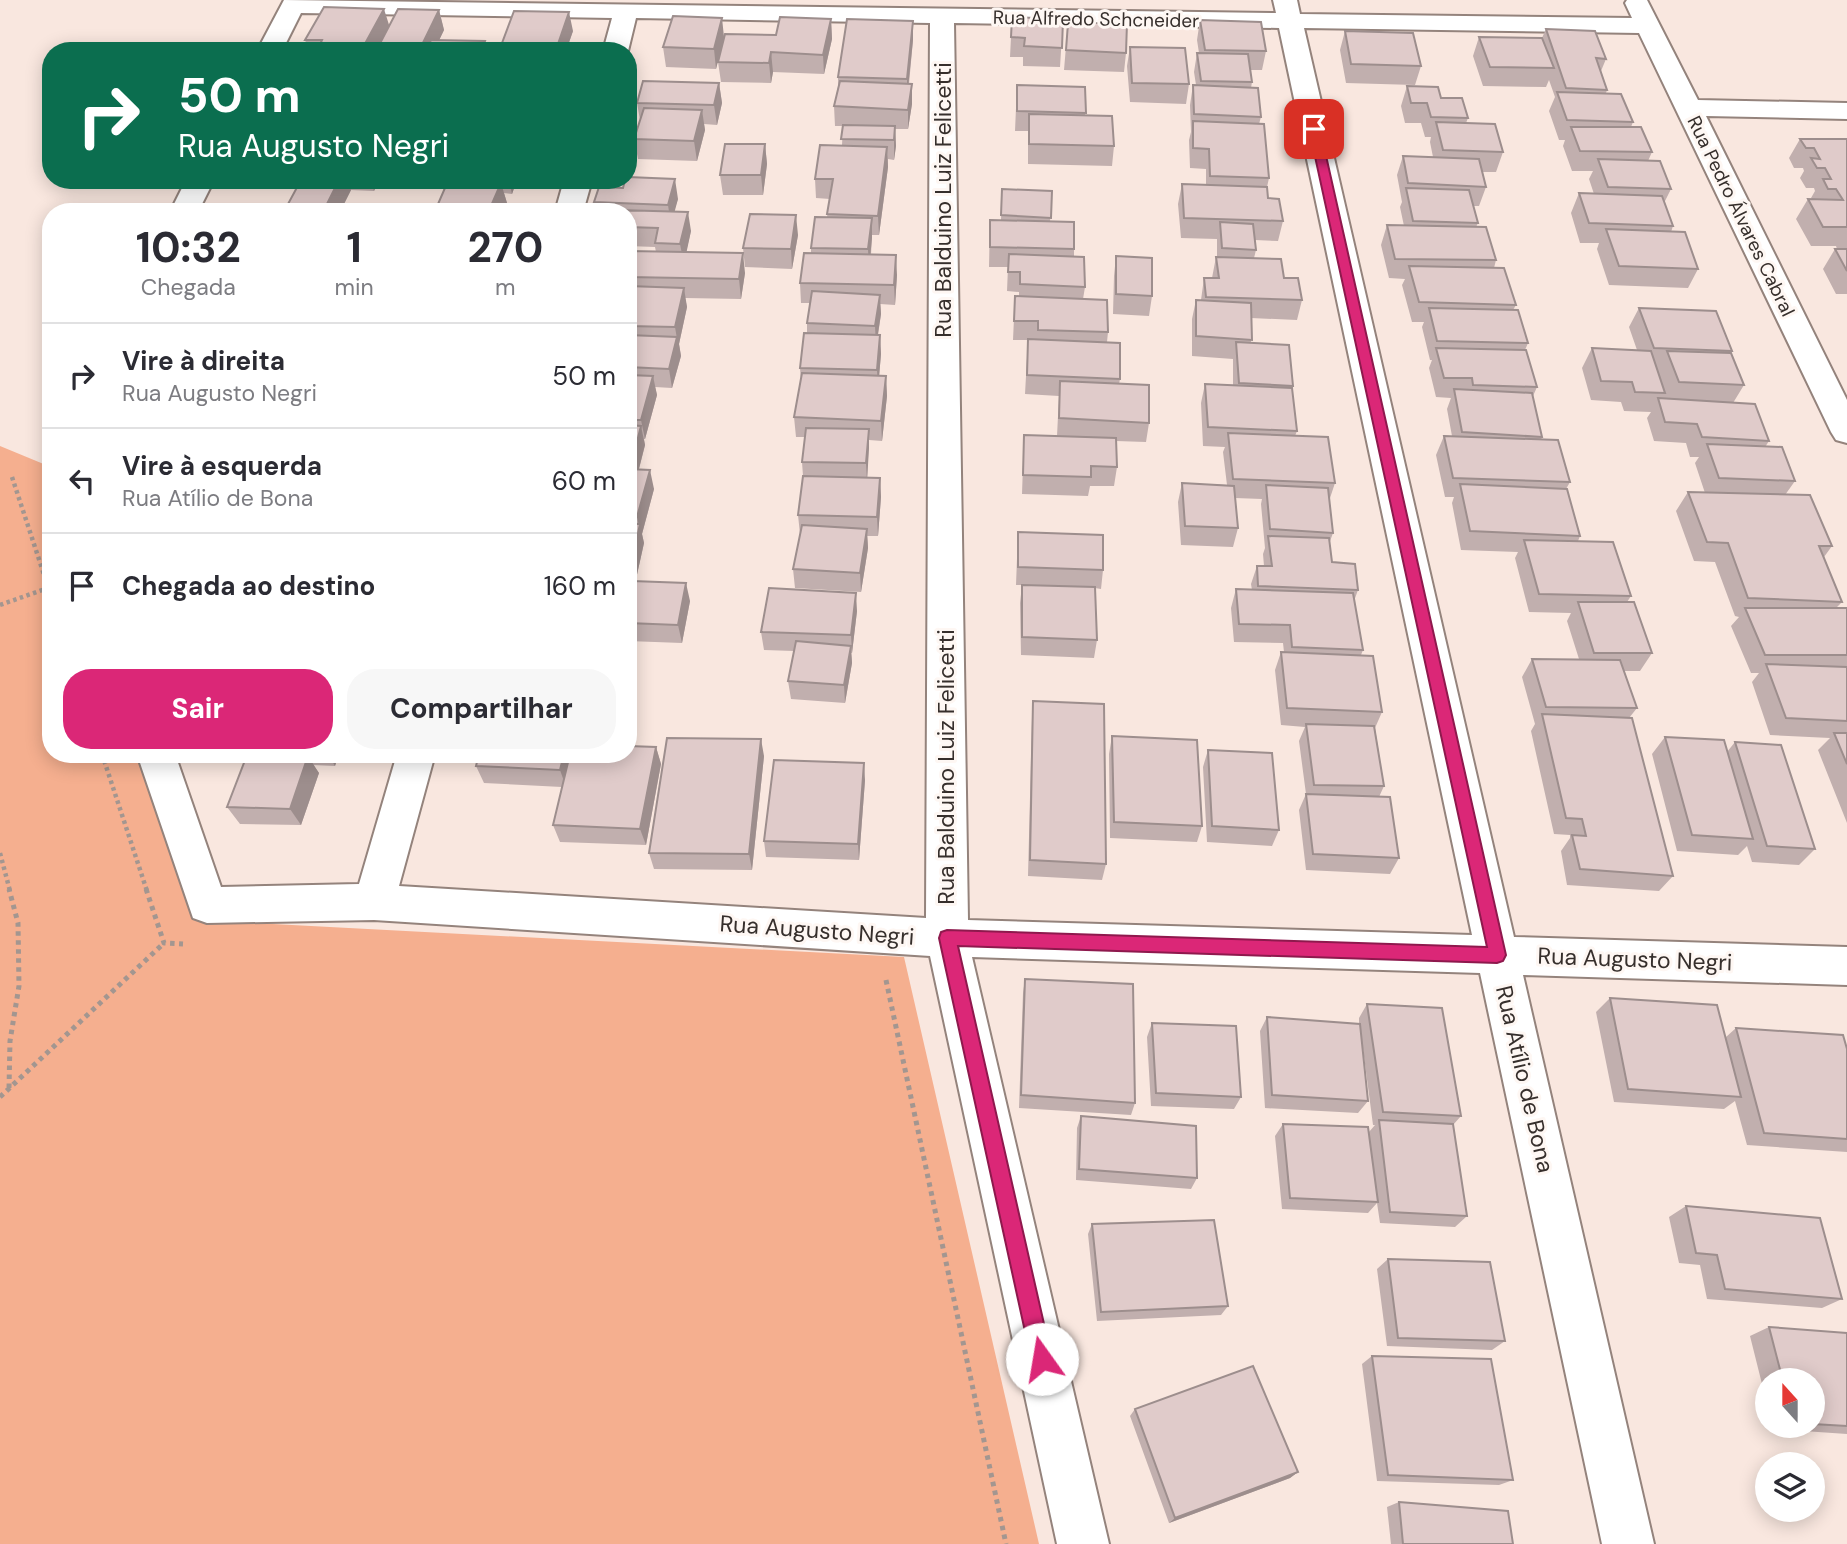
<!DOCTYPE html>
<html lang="pt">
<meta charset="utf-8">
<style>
:root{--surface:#fff;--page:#f7f7f7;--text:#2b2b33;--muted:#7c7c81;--line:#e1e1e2;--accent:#db2777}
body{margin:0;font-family:"DM Sans",sans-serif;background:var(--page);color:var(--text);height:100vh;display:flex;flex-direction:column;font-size:26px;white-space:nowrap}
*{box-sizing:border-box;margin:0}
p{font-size:23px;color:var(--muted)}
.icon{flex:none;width:38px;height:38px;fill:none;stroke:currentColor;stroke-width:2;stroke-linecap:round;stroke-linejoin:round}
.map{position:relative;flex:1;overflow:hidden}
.sheet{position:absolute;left:42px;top:203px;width:595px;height:560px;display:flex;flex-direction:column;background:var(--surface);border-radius:28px;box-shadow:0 4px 18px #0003}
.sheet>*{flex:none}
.guide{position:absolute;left:42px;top:42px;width:595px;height:147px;border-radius:28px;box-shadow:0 4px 18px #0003;background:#0b6e4f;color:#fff;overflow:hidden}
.needle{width:46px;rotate:339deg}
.tools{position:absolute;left:1755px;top:1368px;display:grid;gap:14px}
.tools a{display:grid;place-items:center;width:70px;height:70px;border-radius:50%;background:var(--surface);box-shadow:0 4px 18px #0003;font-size:35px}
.pin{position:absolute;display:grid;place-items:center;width:60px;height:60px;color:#fff;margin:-30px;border-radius:14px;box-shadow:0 4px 10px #0006}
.me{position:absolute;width:77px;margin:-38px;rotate:347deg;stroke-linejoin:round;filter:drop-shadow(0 0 5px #0008)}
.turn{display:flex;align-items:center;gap:24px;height:147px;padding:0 21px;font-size:32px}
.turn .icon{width:91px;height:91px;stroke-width:2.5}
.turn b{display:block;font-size:49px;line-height:60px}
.eta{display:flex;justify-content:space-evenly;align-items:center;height:119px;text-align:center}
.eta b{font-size:42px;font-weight:700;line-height:49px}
.action{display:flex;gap:14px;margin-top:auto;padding:14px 21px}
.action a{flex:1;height:80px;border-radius:28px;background:var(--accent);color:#fff;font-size:28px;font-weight:700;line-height:80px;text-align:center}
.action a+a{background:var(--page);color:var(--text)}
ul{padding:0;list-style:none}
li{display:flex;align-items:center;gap:21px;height:105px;padding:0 21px;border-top:2px solid var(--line)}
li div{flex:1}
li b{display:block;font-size:26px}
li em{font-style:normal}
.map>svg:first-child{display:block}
.green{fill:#f5af8f}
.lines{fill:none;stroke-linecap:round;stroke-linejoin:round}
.minor-casing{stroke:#94837c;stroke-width:4}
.path-far1{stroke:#a39690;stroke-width:4.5;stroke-dasharray:3.5 3.5;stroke-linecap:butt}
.path{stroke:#a39690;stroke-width:5;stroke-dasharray:4.5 4.5;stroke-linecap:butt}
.minor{fill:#fff;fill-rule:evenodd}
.wall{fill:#c1afae}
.shaded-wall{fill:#9d8e8d}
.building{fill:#e0cbca;stroke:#9d8e8d;stroke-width:2}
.route{fill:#db2777;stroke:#8e194d;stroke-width:2}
.labels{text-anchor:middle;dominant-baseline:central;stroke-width:6;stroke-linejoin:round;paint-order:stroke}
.far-street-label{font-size:19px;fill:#362f2c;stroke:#fef7f3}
.street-label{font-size:23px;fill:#362f2c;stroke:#fef7f3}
</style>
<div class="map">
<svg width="1847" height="1544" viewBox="0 0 1847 1544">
<rect width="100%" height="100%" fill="#f9e7df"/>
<path class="green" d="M0 446 46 465 51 480V754H142L197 920 904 957 1039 1544H0Z"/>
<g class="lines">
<g class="minor-casing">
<path id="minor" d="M284 0 1276 13 1273 0H1297L1300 14 1632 18 1625 3 1627 0H1647L1698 100 1847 103V119L1706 116 1847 400V443L1836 440 1831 432 1639 33 1304 28 1514 937 1847 947V985L1523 975 1654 1544H1602L1480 973 972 957 1109 1544H1057L930 956 374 920 207 923 193 918 137 754H175L221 887 359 884 397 754H435L399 886 926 918 930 23 636 18 628 51H603L612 18 301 13 282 51H257ZM954 23 1279 28 1472 935 968 920Z
M186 180H214L198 212H170Z
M564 180H592L583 212H555Z"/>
</g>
<path class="path-far1" d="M12 477 51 596
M0 605 48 588
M102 754 147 891
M0 853 10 891"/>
<path class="path" d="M146 889 164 943 183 944
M886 980 1006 1544
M9 1088 10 1041 19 986 18 923 9 889
M0 1097 164 943"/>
<use href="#minor" class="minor"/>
</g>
<path class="wall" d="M439 10 444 30 439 40 485 41 488 51H309L305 40 389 26Z
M1012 17 1063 19 1060 67 1023 66V57H1010Z
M831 19 832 39 824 74 773 72 771 83 721 82 718 62 776 35Z
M1200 20 1266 51 1262 70H1250L1252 82 1251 88 1261 117 1259 124 1269 178 1267 187 1268 198 1283 221 1278 241 1255 240 1256 250 1254 258 1284 278 1302 300 1297 320 1251 318V343L1293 386 1292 389 1297 431 1295 436 1335 483 1329 501 1333 533 1329 544 1332 562 1358 590 1354 601 1363 650 1361 655 1382 712 1375 728 1384 786 1379 797 1399 858 1390 874 1306 870 1299 810 1306 794 1299 741 1305 727 1281 725 1275 670 1281 652H1284L1283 643 1234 642 1231 608 1236 589 1252 590 1251 584 1257 566H1264L1263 554 1265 548 1261 504 1262 499 1235 498 1238 528 1233 547 1181 545 1178 502 1182 483 1227 485 1223 452 1225 447 1203 446 1201 403 1205 384 1233 385V359L1192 356V319L1196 300H1201L1204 278H1212L1216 257H1217V239L1181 238 1178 204 1182 184 1206 185V169L1190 168 1189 140 1191 132 1190 105 1193 85H1196L1194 72 1197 53H1199L1197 40Z
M1068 23 1126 53 1124 72 1064 70Z
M1546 29 1606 59 1601 71 1607 90 1606 93 1633 122 1631 127 1652 152 1648 161 1671 189 1664 203 1673 226 1671 232 1698 269 1688 288 1609 285 1597 249 1599 243H1580L1571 213 1579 193 1594 194 1589 179 1593 171H1572L1563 146 1565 140H1559L1549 111 1555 97 1549 80 1546 87 1483 86 1473 56 1479 37 1542 38Z
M573 31 566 51H488L502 43Z
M1345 31 1421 66 1415 85 1346 83 1340 50Z
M724 37 716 69 666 67 663 47Z
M913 40 909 84H912V104L908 129H895L896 146 894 160 888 159V167L879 235H872L871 255 897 275 895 305 880 304 881 314 878 335H880L881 354 879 376H886L887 396 882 441 869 440 867 478H880L881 497 878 536H867L868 548 861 592 795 588 793 569 800 534 798 515 803 476 802 462 805 437H796L794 417 801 381 800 368 807 333V323L810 303H801L800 283 811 253V248L827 217 830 199 816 198 815 179 842 145 843 126H835L834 106 838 87V77Z
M1130 47 1189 84 1186 104 1130 102 1127 66Z
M719 83 722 103 717 125 704 124 705 130 697 161 638 159 634 139 640 120 637 103Z
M1017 85 1085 87V115L1114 146 1112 166 1028 164V131H1015Z
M1407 86 1441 98 1468 118 1466 123 1503 152 1496 172H1482L1486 187 1479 206H1473L1478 223 1476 227 1496 260 1494 268 1516 305 1513 310 1528 343 1525 350 1537 387 1533 396 1542 437 1541 440 1570 482 1566 489 1580 536 1578 541 1631 596 1627 602 1652 653 1640 671H1624L1637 708 1629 718 1673 876 1659 891 1567 885 1561 851 1570 838V835L1554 834 1531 731 1535 724 1522 677 1532 659H1579L1567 621 1571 613 1529 612 1515 558 1518 552 1461 550 1452 503 1454 497H1445L1436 455 1444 436H1452L1447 409 1451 398 1436 397 1429 368 1432 360H1430L1422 327 1424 322H1412L1402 285 1405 279 1389 278 1381 245 1387 225 1404 226 1400 207 1402 202 1397 175 1403 156 1433 157 1430 142 1431 137H1425L1421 123H1405L1401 106Z
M1800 139H1847V294H1836L1823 269 1835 249H1837L1836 246H1811L1796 219 1808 199H1812L1811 198 1815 191 1814 188H1806L1800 178 1804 171 1803 168H1794L1789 158Z
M765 144 767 164 763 195H723L720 175Z
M264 180H379L374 191 351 190 341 210H350L351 212H263L290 208 288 204 297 189 267 188Z
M441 180H517L512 194 504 193 507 203 503 212H440L438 204 444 191Z
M1002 189 1052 191 1050 222 1074 249V256L1085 287 1083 299 1108 332 1107 342 1120 379 1119 384 1149 423 1146 442 1116 441 1117 467 1114 486H1090L1088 496 1022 494 1024 435 1057 436 1059 396 1025 394 1028 340H1013L1015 296 1019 297V292L1007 291 1008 267H989L990 220H1001Z
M678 199 674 211 691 231 686 252 745 273 741 299 685 298 687 307 679 344 681 356 672 388 655 387 657 395 645 439H644L645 445 639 469 654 489 642 534 644 543 636 579H628V251L656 252 655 247 628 246V212H597L594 202Z
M798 235 792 269 745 267 743 248Z
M1116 256 1152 296 1149 316 1113 314 1114 276Z
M1639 308 1732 351 1731 353 1744 385 1733 403 1769 441 1765 447 1795 481 1785 495 1832 546 1824 557 1842 602 1836 608H1847V823L1818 750 1830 738 1770 735 1752 682 1759 673H1751L1731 626 1739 617 1735 616 1715 562 1694 561 1676 511 1688 492 1705 493 1695 463 1699 457H1690L1686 443 1654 441 1647 418 1651 412 1624 411 1621 402 1591 400 1582 368 1592 348 1637 350 1629 327Z
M1018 532 1103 570 1101 589 1095 588 1097 640 1094 658 1021 655 1020 603 1022 585H1016Z
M628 599 690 601 682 643 628 641Z
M857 611 852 653H851L852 663 845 703 791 699 788 681 794 651 764 650 761 632Z
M1033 701 1106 864 1102 880 1028 876 1032 718Z
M1112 736 1202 826 1197 842 1110 838 1109 754Z
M1665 737 1727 752 1735 742 1815 849 1799 865 1752 862 1747 846 1738 855 1677 851 1652 754Z
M656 747 661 764 646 845 560 842 553 825 562 787 484 783 476 766Z
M1208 750 1279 830 1272 846 1207 842 1203 767Z
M260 754H339L335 766 313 765 319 773 301 825 240 824 227 807Z
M764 756 752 870 654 869 649 853Z
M865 780 859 860 766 857 764 841Z
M1025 979 1135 1103 1131 1115 1019 1108 1023 993Z
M1610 998 1726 1037 1736 1028 1847 1049V1152L1747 1145 1735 1101 1724 1109 1614 1102 1596 1012Z
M1367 1004 1461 1116 1453 1125 1467 1216 1455 1227 1380 1223 1377 1203 1368 1213 1282 1209 1275 1136 1283 1124 1373 1167 1369 1132 1375 1125H1373L1362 1041 1368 1101 1358 1113 1265 1108 1260 1031 1267 1017 1359 1024V1018Z
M1152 1023 1241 1097 1234 1109 1151 1106 1147 1037Z
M1081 1116 1197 1178 1191 1189 1076 1180 1077 1128Z
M1686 1206 1842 1299 1822 1308 1707 1299 1700 1265 1679 1263 1669 1217Z
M1092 1224 1228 1306 1221 1315 1097 1321 1088 1234Z
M1388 1259 1505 1341 1492 1350 1387 1346 1377 1269Z
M1769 1327 1847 1333V1434L1773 1429 1772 1426H1813V1381H1768V1408L1750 1336Z
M1372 1356 1513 1480 1499 1485 1377 1481 1362 1364Z
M1135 1409 1298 1472 1290 1478 1169 1523 1130 1416Z
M1399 1502 1513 1544H1391L1387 1507Z"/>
<path class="shaded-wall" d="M384 9 390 28 378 51H361Z
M439 10 444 30 434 51H419Z
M569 12 573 31 566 51H559L558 44Z
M722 18 724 37 716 69 714 49Z
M831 19 832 39 824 74 823 55Z
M913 21V40L907 98V79Z
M485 41 488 51H481Z
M771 52 773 72 771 83 769 63Z
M719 83 722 103 717 125 714 105Z
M912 84V104L908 129V110Z
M702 110 705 130 697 161 694 141Z
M895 126 896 146 894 160V140Z
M765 144 767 164 763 195 761 175Z
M887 147 888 167 879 235 878 216Z
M675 179 678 199 671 225 668 205Z
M339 180H347L351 190 340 212H328L326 206Z
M371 180H379L374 191Z
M509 180H517L512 194Z
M501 183 507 203 503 212H493L491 206Z
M688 212 691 231 684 264 680 244Z
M796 215 798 235 792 269 791 249Z
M872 218V238L869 269 868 249Z
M743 253 745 273 741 299 739 279Z
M896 255 897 275 895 305 894 285Z
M684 288 687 307 679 344 681 356 672 388 669 369 677 339 675 327Z
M880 295 881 314 876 346 875 326Z
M880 335 881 354 878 389 877 370Z
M653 376 657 395 645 439 641 420Z
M886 376 887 396 882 441 881 421Z
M641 426 645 445 635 484 631 465Z
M869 429V448L867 482 866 463Z
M650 470 654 489 642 534 644 543 636 579 632 561 639 526 637 517Z
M880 478 881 497 878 536 877 517Z
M867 529 868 548 861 592 860 573Z
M686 583 690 601 682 643 678 625Z
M856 593 857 611 852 653 851 635Z
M851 646 852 663 845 703 844 685Z
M761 739 764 756 752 870 749 854Z
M656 747 661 764 646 845 640 829Z
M328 754H339L335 766Z
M564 754H574L566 787 560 770Z
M308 756 319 773 301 825 290 809Z
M864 763 865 780 859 860 858 844Z
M1298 1472 1290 1478 1169 1523 1175 1518Z"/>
<path class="building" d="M324 7 384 9 361 51H317L322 40H305Z
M398 9 439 10 419 51H376Z
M514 11 569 12 558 44H547L545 51H488L491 43H502Z
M673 16 722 18 714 49 663 47Z
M780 17 831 19 823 55 771 52 769 63 718 62 725 34 776 35Z
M1012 17 1063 19 1062 48 1024 46 1025 38 1011 37Z
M847 19 913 21 907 79 838 77Z
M1200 20 1261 22 1266 51 1205 50Z
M1068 23H1127L1126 53 1066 50Z
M1546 29 1595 31 1606 59 1596 58 1607 90 1566 88Z
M1345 31 1413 33 1421 66 1351 64Z
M1479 37 1542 38 1554 68 1490 67Z
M431 40 485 41 481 51H426Z
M1130 47 1185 48 1189 84 1132 83Z
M1197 53 1248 54 1252 82 1201 81Z
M643 81 719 83 714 105 637 103Z
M840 81 912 84 908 110 834 106Z
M1017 85 1085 87 1086 113 1017 111Z
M1193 85 1258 88 1261 117 1194 114Z
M1407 86 1438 87 1441 98H1462L1468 118 1431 117 1427 103H1411Z
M1557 92 1621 94 1633 122 1567 120Z
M644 108 702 110 694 141 634 139Z
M1029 114 1112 116 1114 146 1029 144Z
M1193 121 1264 124 1269 178 1210 176 1209 149 1193 148Z
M1436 122 1495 124 1503 152 1443 150Z
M843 125 895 126 894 140 841 139Z
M1571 127H1641L1652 152 1580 151Z
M1800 139H1847V227H1823L1808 199 1843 200 1836 189H1828L1823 179H1831L1825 168H1817L1811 158 1820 159 1814 148H1806Z
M725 144H765L761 175H720Z
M820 145 887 147 878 216 827 214 833 179H815Z
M1403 156 1479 159 1486 187 1408 183Z
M1598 159 1660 161 1671 189 1608 187Z
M628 177 675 179 668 205 594 202 599 187 623 188 625 180H628Z
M301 180H339L326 206 288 204Z
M448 181 501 183 491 206 438 204Z
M1182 184 1267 187 1268 198 1279 199 1283 221 1184 218Z
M1406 188 1469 190 1478 223 1413 221Z
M1002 189 1052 191 1051 218 1001 215Z
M1579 193 1662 196 1673 226 1589 223Z
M383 206 429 208 428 212H380Z
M265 208 350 210V212H263Z
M618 210 688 212 680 244 655 243 658 228 628 227V212H618Z
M750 214 796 215 791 249 743 248Z
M815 217 872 218 868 249 811 248Z
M990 220 1074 222V249L990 247Z
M1220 222 1253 224 1256 250 1222 248Z
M1387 225 1486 227 1496 260 1395 259Z
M1606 229 1685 232 1698 269 1619 266Z
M1835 249H1847V271Z
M628 251 743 253 739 279 628 277Z
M804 253 896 255 894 285 800 283Z
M1009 254 1084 257 1085 287 1020 284V272H1008Z
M1116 256 1152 258V296L1116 294Z
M1216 257 1281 259 1284 278H1298L1302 300 1206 297 1204 278H1219Z
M1409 266 1504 268 1516 305 1419 302Z
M628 286 684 288 675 327 628 326Z
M812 291 880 295 875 326 807 323Z
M1015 296 1107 300 1108 332 1038 330V321H1014Z
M1196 300 1251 303 1252 340 1196 336Z
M1429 308 1518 310 1528 343 1437 341Z
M1639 308 1716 311 1732 351 1654 348Z
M804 333 880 335 877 370 800 368Z
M628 335 677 337 669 369 628 367Z
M1028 339 1120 343V379L1027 375Z
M1236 342 1289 345 1293 386 1239 383Z
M1436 348 1526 350 1537 387 1473 385 1472 378H1444Z
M1592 348 1651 351 1665 393 1635 392 1632 382 1601 381Z
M1667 351 1731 353 1744 385 1679 382Z
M802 373 886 376 881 421 794 417Z
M628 375 653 376 641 420H628Z
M1060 381 1149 385V423L1059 418Z
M1205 384 1292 388 1297 431 1208 427Z
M1454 389 1532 393 1542 437 1462 432Z
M1658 398 1755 404 1769 441 1702 437 1697 424 1665 422Z
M628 425 641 426 631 465H628Z
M806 428 869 429 866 463 802 462Z
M1228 433 1328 437 1335 483 1233 479Z
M1024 435 1116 438 1117 467 1091 466V477L1023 475Z
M1444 436 1558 440 1570 482 1453 478Z
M1707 444 1782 447 1795 481 1719 478Z
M628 469 650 470 637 517H628Z
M803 476 880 478 877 517 798 515Z
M1182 483 1234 486 1238 528 1185 526Z
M1460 484 1567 489 1580 536 1470 531Z
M1266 485 1328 488 1333 533 1270 529Z
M1688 492 1810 495 1832 546H1819L1842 602 1748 598 1728 543 1707 542Z
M628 524H640L632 561H628Z
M802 525 867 529 860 573 793 569Z
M1018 532 1103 535V570L1018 567Z
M1268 536 1329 538 1332 562 1355 564 1358 590 1258 586 1257 566H1272Z
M1524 540 1613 542 1631 596 1539 594Z
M632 581 686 583 678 625 628 623V599Z
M1022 585 1095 587 1097 640 1022 637Z
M769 588 856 593 851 635 761 632Z
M1236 589 1353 593 1363 650 1292 647 1290 625 1239 624Z
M1578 602H1634L1652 653H1594Z
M1745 608H1847V655H1765Z
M796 641 851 646 844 685 788 681Z
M1281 652 1373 656 1382 712 1287 708Z
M1532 659 1620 660 1637 708 1546 707Z
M1766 664 1847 667V721L1786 718Z
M1033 701 1104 704 1106 864 1030 860Z
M1542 714 1632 718 1673 876 1580 869 1572 835 1586 836 1582 819 1566 818Z
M1306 724 1374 726 1384 786 1314 785Z
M1834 733H1847V764Z
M1112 736 1197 740 1202 826 1114 822Z
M1665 737 1724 740 1753 839 1692 835Z
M667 738 761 739 749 854 649 853Z
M1735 742 1781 745 1815 849 1767 846Z
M628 746 656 747 640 829 553 825 570 754H628Z
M1208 750 1272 753 1279 830 1212 826Z
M479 754H564L560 770 476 766Z
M247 755 308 756 290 809 227 807Z
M774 760 864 763 858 844 764 841Z
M1306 794 1390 797 1399 858 1313 854Z
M1025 979 1133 984 1135 1103 1021 1095Z
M1610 998 1717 1005 1741 1097 1628 1089Z
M1367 1004 1442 1008 1461 1116 1383 1112Z
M1267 1017 1360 1024 1368 1101 1272 1095Z
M1152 1023 1236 1026 1241 1097 1156 1093Z
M1736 1028 1843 1035 1847 1049V1139L1764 1133Z
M1081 1116 1196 1126 1197 1178 1079 1169Z
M1379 1120 1453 1124 1467 1216 1390 1212Z
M1283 1124 1368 1127 1378 1202 1290 1198Z
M1686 1206 1820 1218 1842 1299 1725 1289 1717 1255 1696 1253Z
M1214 1220 1228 1306 1101 1312 1092 1224Z
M1388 1259 1490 1262 1505 1341 1398 1338Z
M1769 1327 1847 1333V1426L1813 1424V1381H1783Z
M1372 1356 1491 1359 1513 1480 1388 1475Z
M1253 1366 1298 1472 1175 1518 1135 1409Z
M1399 1502 1508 1511 1513 1544H1403Z"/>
<path class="route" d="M1314 125 1320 129 1506 955 1503 961 1497 963 958 946 1052 1359 1049 1367 1042 1370 1034 1367 1031 1359 939 938 941 932 947 930 1487 947 1309 129Z"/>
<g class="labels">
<g class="far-street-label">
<text transform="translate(1096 19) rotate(1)">Rua Alfredo Schcneider</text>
<text transform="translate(1741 216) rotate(64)">Rua Pedro Álvares Cabral</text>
</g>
<g class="street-label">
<text transform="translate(943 200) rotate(-90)">Rua Balduino Luiz Felicetti</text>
<text transform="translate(946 767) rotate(-90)">Rua Balduino Luiz Felicetti</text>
<text transform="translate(817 930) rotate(4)">Rua Augusto Negri</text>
<text transform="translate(1635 959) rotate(2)">Rua Augusto Negri</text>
<text transform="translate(1525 1079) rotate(77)">Rua Atílio de Bona</text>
</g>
</g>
</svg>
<div class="tools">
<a><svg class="needle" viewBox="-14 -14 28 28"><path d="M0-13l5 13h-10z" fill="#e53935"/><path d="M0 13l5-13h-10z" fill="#7c7c81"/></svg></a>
<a><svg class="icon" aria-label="layers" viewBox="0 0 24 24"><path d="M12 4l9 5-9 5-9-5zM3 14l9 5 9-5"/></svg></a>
</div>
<div class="pin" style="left:1314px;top:129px;background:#d93025"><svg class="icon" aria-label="arrive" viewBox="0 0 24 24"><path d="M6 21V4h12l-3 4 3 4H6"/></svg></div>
<svg class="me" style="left:1042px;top:1359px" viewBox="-20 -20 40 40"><circle r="19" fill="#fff"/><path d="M0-13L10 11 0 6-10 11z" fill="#db2777"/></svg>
<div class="guide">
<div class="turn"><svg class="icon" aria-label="right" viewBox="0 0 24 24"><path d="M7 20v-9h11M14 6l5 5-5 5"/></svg><div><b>50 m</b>Rua Augusto Negri</div></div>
</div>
<section class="sheet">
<div class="eta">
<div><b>10:32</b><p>Chegada</p></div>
<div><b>1</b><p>min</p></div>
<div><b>270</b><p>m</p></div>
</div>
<ul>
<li><svg class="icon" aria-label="right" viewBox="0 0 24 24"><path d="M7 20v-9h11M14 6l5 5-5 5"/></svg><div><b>Vire à direita</b><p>Rua Augusto Negri</p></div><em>50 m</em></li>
<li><svg class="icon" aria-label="left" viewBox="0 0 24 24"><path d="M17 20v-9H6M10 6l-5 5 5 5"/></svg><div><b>Vire à esquerda</b><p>Rua Atílio de Bona</p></div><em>60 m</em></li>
<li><svg class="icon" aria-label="arrive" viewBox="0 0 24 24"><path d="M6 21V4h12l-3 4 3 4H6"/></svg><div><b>Chegada ao destino</b></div><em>160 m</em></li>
</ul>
<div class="action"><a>Sair</a><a>Compartilhar</a></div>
</section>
</div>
